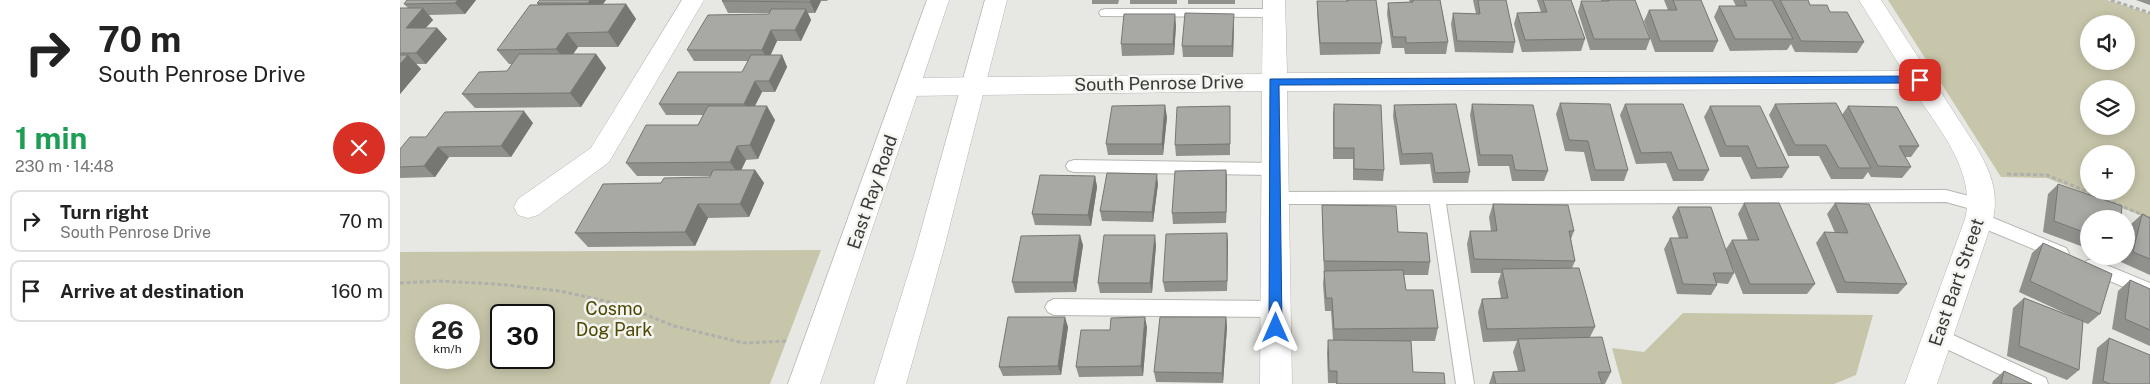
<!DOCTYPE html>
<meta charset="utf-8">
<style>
:root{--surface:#fff;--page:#f2f2f2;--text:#222;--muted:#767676;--line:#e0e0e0}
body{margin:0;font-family:"Public Sans",sans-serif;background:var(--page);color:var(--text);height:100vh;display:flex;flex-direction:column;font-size:19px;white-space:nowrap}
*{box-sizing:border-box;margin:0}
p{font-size:16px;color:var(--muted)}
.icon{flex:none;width:28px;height:28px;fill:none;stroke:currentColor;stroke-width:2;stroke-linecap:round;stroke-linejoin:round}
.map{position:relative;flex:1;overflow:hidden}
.sheet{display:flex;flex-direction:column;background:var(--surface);width:400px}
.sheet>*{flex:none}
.top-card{background:#fff;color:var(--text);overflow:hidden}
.buttons{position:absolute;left:1680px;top:15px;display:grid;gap:10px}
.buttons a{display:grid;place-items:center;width:55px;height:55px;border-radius:50%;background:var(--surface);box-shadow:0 2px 12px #0003;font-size:25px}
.speed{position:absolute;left:15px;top:304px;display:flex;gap:10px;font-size:25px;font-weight:700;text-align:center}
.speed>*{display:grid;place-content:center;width:65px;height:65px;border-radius:50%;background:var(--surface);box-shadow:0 2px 12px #0003;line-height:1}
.speed small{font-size:12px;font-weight:400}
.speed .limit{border:2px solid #111;border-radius:8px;background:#fff;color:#111}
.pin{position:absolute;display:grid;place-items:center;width:42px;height:42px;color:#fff;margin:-21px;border-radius:10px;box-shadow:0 2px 8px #0006}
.me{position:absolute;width:55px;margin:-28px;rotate:0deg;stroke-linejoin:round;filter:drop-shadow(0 0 4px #0008)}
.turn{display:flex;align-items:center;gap:18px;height:105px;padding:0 15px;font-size:22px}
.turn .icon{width:65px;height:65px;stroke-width:2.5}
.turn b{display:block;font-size:35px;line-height:42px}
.round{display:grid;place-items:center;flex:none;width:52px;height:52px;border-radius:26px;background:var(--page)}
.summary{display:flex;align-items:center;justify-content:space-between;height:85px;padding:0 15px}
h1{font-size:30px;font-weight:700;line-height:38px;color:#1e9e55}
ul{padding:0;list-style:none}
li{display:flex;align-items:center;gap:15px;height:62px;margin:0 10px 8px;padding:0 5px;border:2px solid var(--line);border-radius:10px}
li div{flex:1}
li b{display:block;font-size:19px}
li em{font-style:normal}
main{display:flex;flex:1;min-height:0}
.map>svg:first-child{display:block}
.green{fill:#c8c6aa;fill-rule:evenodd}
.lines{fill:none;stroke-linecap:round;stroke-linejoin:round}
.service-casing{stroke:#b6b6b2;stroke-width:2}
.minor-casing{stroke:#b6b6b2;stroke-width:1}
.primary-casing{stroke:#b6b6b2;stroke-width:1}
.path{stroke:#afafac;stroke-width:3;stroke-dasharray:4 2.5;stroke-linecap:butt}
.service{fill:#fff;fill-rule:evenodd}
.minor{fill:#fff;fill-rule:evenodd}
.primary{fill:#fff;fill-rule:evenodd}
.wall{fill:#90908d}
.shaded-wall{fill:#767673}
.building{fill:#a8a8a4;stroke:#767673}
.route{fill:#1a73e8;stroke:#114b97}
.labels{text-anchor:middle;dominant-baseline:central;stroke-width:5;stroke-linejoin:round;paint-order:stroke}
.street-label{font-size:18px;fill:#383836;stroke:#f4f4f0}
.park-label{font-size:18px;fill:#4f4805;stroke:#f4f4f0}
</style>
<main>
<section class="sheet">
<div class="top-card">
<div class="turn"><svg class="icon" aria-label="right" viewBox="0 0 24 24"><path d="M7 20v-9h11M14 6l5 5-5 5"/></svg><div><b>70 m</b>South Penrose Drive</div></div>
</div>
<div class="summary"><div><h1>1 min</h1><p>230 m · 14:48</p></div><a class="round" style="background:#d93025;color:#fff"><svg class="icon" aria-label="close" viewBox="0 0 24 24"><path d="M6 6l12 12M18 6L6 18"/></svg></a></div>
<ul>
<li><svg class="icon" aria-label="right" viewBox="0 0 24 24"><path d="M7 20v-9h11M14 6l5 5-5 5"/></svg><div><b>Turn right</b><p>South Penrose Drive</p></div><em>70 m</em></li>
<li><svg class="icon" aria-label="arrive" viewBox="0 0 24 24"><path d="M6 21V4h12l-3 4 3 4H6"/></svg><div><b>Arrive at destination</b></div><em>160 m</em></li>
</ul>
</section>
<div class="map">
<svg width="1750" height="384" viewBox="0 0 1750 384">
<rect width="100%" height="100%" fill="#e7e7e3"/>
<path class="green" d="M1488 0H1707L1750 14V219L1647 178 1601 177ZM1689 24H1726V61H1689ZM1689 89H1726V126H1689ZM1689 154H1726V191H1689Z
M421 250 370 384H0V252ZM26 315H69V358H26ZM101 315H144V358H101Z
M1283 313 1473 315 1456 375 1434 384H1222L1212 348 1244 352Z"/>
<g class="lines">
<g class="service-casing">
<path id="service" d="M706 9H874L879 10 881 13 879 16 874 17 701 16 699 13 701 10Z
M674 160 875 163 881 165 883 169 881 173 875 175 674 172 668 170 666 166 668 162Z
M1546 190 1588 201 1590 206 1588 211 1582 212 1546 202 1046 204 1074 384H1056L1030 204H875L869 202 867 198 869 194 875 192Z
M1579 212 1666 248 1669 253 1666 258 1660 260 1573 224 1571 219 1573 214Z
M1692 259 1750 283V298L1686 271 1683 266 1686 261Z
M654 299 876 301 882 304 885 309 882 314 876 317 654 315 648 312 645 307 648 302Z
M1538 328 1646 378 1648 384H1620L1532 342 1529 336 1532 330Z"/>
</g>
<g class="minor-casing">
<path id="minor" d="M282 0H304L209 162 138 215 128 218 118 215 114 207 118 199 191 148Z
M863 0H885L887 73 1503 71 1459 0H1481L1577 148C1590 171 1599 192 1593 219L1537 384H1505L1565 219C1577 171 1537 127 1513 89L887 91 892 384H860L862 91 508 96 499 93 496 87 499 81 508 78 862 74Z"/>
</g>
<g class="primary-casing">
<path id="primary" d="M527 0H549L420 384H388Z
M585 0H607L543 252 506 384H474L515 252Z"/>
</g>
<path class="path" d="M1711 0 1750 13
M1607 174 1647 175 1750 218
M0 283 38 281 96 284 160 291 219 304 274 326 344 343 386 341"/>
<use href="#service" class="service"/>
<use href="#minor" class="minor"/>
<use href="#primary" class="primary"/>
</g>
<path class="wall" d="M76 0 65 14 29 15 33 20 25 28H37L47 39 26 64H16L21 69 0 94V8H8L4 4Z
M140 0H206L202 5 226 4 236 19 218 47H178L173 54H196L206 68 181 107 75 108 62 94 107 71 112 64H109L97 50 138 5 137 3Z
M323 0H428L427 1H421L415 13H408L411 20 401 41H377L370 55H382L387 67 375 92H362L355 106 375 120 358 159 346 160 341 170H355L364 183 349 217 308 218 295 246 188 247 175 233 261 183 310 177 311 176H237L226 163 298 125 303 115H266L259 104 342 72 348 61H294L287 50 369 14 370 13H328L322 1Z
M692 0H719L718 4H692Z
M730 0H777V4H730Z
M788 0H835V4H788Z
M946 0H976L982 43 980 54 920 55 917 12V1H946Z
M1009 0H1040L1048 42 1046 54H1005L1004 48H992L987 14 988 3 1010 2Z
M1073 0H1106L1115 42 1113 53 1055 52 1051 24 1053 13 1076 14Z
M1137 0H1171L1185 39 1181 51 1122 52 1114 24 1117 13 1141 12Z
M1201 0H1235L1250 39 1246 50H1190L1178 12 1181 1H1201Z
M1264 0H1301L1318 41 1313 52H1255L1244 21 1249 10H1268Z
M1333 0H1408L1410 5 1430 12 1464 42 1457 53 1395 52 1391 44 1387 50 1330 51 1314 17 1319 6H1336Z
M1736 0H1750V5Z
M776 25 774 55 722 56 721 44Z
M834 25 833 57H783L782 46Z
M1160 103 1228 170 1224 181H1191L1184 152 1165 151 1156 114Z
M934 104 984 170 983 181 953 180V159H933V115Z
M1072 104 1148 171 1144 181H1112L1109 166H1078L1070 115Z
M1225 104 1309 170 1303 181H1273L1266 163 1236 164 1220 115Z
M1375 104 1442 115 1448 106 1519 146 1511 157H1505L1511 167 1502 178 1471 177 1468 172 1463 179H1431L1419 156H1388L1369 115Z
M994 105 1070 172 1068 183H1033L1030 164 1000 165 993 116Z
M1310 106 1389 167 1382 178 1351 179 1341 157H1320L1304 117Z
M767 117 763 155H708L706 144Z
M830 117V155L776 156 775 145Z
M133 123 111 157H49L35 177 0 178V149L26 137Z
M826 170 827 181 826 223 773 224 772 213Z
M695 176 697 187 691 226 635 225 632 214Z
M758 184 753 222 702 221 700 211Z
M1658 184 1689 219V249L1643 232 1648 194Z
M1344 203 1415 284 1407 294H1343L1332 266 1334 273 1328 284 1317 283V285L1311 295 1277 294 1264 249 1270 238H1279L1272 217 1278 207 1326 249 1332 240H1348L1338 214Z
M1435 203 1507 284 1498 294 1437 293 1416 243 1424 232 1435 233 1427 214Z
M1093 204 1174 231 1171 239 1175 261 1172 268 1195 327 1190 337 1211 372 1205 384H1089L1093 372 1118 371 1113 352 1117 341 1083 342 1078 312 1082 299 1101 298 1098 282 1101 273H1071L1067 244 1070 231H1091L1089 217Z
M922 205 998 232 1030 262 1028 275H1004L1006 290 1038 328 1035 341H1011L1013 372 1045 384H936V383H928L927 353 928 340H933L931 311H925L923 284 924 274 922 219Z
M1742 214 1750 218V275L1721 262 1722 256H1726V240L1730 225Z
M827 233 828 244 827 291 765 292 763 282Z
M1643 243 1700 314 1688 324 1683 322 1679 370 1667 380 1607 356 1613 308 1624 298 1671 316 1619 292 1632 253Z
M683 245 676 292 615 293 612 282Z
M756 245 752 293H700L698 283Z
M1730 280 1750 289V346L1712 329 1718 291Z
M826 317 827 327 823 383 756 382 754 372Z
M668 327 661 375 603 376 599 367Z
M747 327 743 376 679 377 676 367 710 330Z
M1709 338 1750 384H1692L1697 348Z
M1604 371 1632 384H1592L1593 381Z"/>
<path class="shaded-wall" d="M58 0H76L65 14 55 3Z
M190 0H206L195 15 188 3Z
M411 0H420L421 1 415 13 410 2Z
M226 4 236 19 218 47 208 32Z
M23 8 33 20 16 39 6 28Z
M406 9 411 20 401 41 395 30Z
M775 14 776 25 774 55 773 44Z
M834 14V25L833 57 832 46Z
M37 28 47 39 26 64 16 53Z
M371 30 377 41 368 61 362 50Z
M167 33 178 47 167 63 156 49Z
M196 54 206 68 181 107 170 93Z
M8 55 21 69 0 94V64Z
M382 55 387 67 375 92 369 81Z
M355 81 362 92 350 115 344 104Z
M765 105 767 117 763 155 762 144Z
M367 106 375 120 358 159 350 145Z
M124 111 133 123 111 157 101 146Z
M337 146 346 160 339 175 330 162Z
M38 147 49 157 35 177 24 166Z
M355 170 364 183 349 217 340 204Z
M826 170 827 181 826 223Z
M757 174 758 184 753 222 752 212Z
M695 176 697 187 691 226 688 215Z
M298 204 308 218 295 246 285 232Z
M827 233 828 244 827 291Z
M680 235 683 245 676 292 673 282Z
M755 235 756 245 752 293 750 283Z
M665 317 668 327 661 375 658 366Z
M745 317 747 327 743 376 741 366Z
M826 317 827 327 823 383 822 373Z"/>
<path class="building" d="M7 0H58L55 3 4 4Z
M140 0H190L188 3H137Z
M323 0H411L410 2 322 1Z
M948 0H976L982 43H920L917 1H948Z
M1013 0H1040L1048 42 1006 43V37H993L988 3 1013 2Z
M1078 0H1106L1115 42 1057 41 1053 13 1080 14Z
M1143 0H1171L1185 39 1125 40 1117 13 1147 12Z
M1209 0H1235L1250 39H1194L1181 1H1209Z
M1273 0H1301L1318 41H1260L1249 10H1277Z
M1344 0H1372L1393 39H1335L1319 6H1347Z
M1380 0H1408L1410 5H1427L1430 12H1447L1464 42 1401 41Z
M226 4 208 32 167 33 156 49 97 50 130 5Z
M0 8H23L6 28H37L16 53H0Z
M371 9H406L395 30H371L362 50H287L308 15 369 14Z
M785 13 834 14 832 46H782Z
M724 14H775L773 44H721Z
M119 54H196L170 93 62 94 79 72 107 71Z
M0 55H8L0 64Z
M351 55H382L369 81H355L344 104H259L278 72H342Z
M1160 103 1210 104 1228 170H1195L1188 141 1169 140Z
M1436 103 1471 168H1439L1426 145H1395L1375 104Z
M934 104 981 105 984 170 954 169V148H934Z
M1056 104 1070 172 1035 173 1032 153 1002 154 994 105Z
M1072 104 1133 105 1148 171 1115 170 1112 155H1080Z
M1225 104H1283L1309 170H1278L1271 152 1241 153Z
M765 105 762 144H706L712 106Z
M308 106H367L350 145 337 146 330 162 226 163 246 125H298Z
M830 106V144L775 145 777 107Z
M1310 106H1360L1389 167 1357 168 1348 146H1326Z
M1448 106 1497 107 1519 146H1499L1511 167 1478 166Z
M124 111 101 146 38 147 24 166 0 167V149L10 137H26L45 112Z
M313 170H355L340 204H298L285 232 175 233 203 184 261 183 264 178 310 177Z
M826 170V212L772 213 775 171Z
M707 173 757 174 752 212 700 211Z
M640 175 695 176 688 215 632 214Z
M1658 184 1722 206 1721 219H1689V234L1654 221Z
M1344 203H1379L1415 284H1350L1332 240H1359Z
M1435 203 1469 204 1507 284 1445 282 1424 232 1448 233Z
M1093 204 1168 205 1174 231H1169L1175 261 1074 259 1070 231H1097Z
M922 205 996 206 998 232 1027 233 1030 262 924 261Z
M1278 207H1311L1334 273H1313L1317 285 1283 284 1270 238H1288Z
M1742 214 1750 218V259L1733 252Z
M827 233V281L763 282 766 234Z
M680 235 673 282H612L621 236Z
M704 235H755L750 283H698Z
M1643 243 1712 274 1700 314 1630 281Z
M1179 268 1195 327 1087 329 1082 299 1108 298 1102 269Z
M1003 270 1006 290H1033L1038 328 934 329 932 298H926L924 271Z
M1730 280 1750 289V330L1725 319Z
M1624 298 1683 321 1679 370 1619 346Z
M608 317H665L658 366 599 367Z
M745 317 741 366 676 367 681 330H710L711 318Z
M760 317H826L822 373 754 372Z
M1202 337 1211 372H1198L1202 384H1096L1093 372 1125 371 1118 339Z
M1709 338 1750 355V384H1710L1703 381Z
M928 340 1011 341 1013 372 1044 373 1045 384H937V371H929Z
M1604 371 1632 384H1601Z"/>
<path class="route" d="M1520 76 1525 80 1520 83 879 85 882 328 880 332 876 333 871 332 869 328 870 79Z"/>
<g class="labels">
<g class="street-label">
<text transform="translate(759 83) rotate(-1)">South Penrose Drive</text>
<text transform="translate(472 192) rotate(-71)">East Ray Road</text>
<text transform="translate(1556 282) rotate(-71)">East Bart Street</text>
</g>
<g class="park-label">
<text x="214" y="308">Cosmo<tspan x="214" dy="21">Dog Park</tspan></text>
</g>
</g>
</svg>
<div class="buttons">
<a><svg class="icon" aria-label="sound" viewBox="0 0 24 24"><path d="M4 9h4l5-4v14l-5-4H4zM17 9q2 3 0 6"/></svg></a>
<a><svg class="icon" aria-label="layers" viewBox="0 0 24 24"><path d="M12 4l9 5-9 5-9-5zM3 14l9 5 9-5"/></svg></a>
<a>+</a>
<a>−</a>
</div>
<div class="speed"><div>26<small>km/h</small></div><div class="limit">30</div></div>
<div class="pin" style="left:1520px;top:80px;background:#d93025"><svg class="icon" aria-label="arrive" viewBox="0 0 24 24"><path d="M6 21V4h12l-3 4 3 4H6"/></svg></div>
<svg class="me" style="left:876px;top:328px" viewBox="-20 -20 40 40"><path d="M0-17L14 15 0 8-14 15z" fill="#1a73e8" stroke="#fff" stroke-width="4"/></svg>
</div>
</main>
